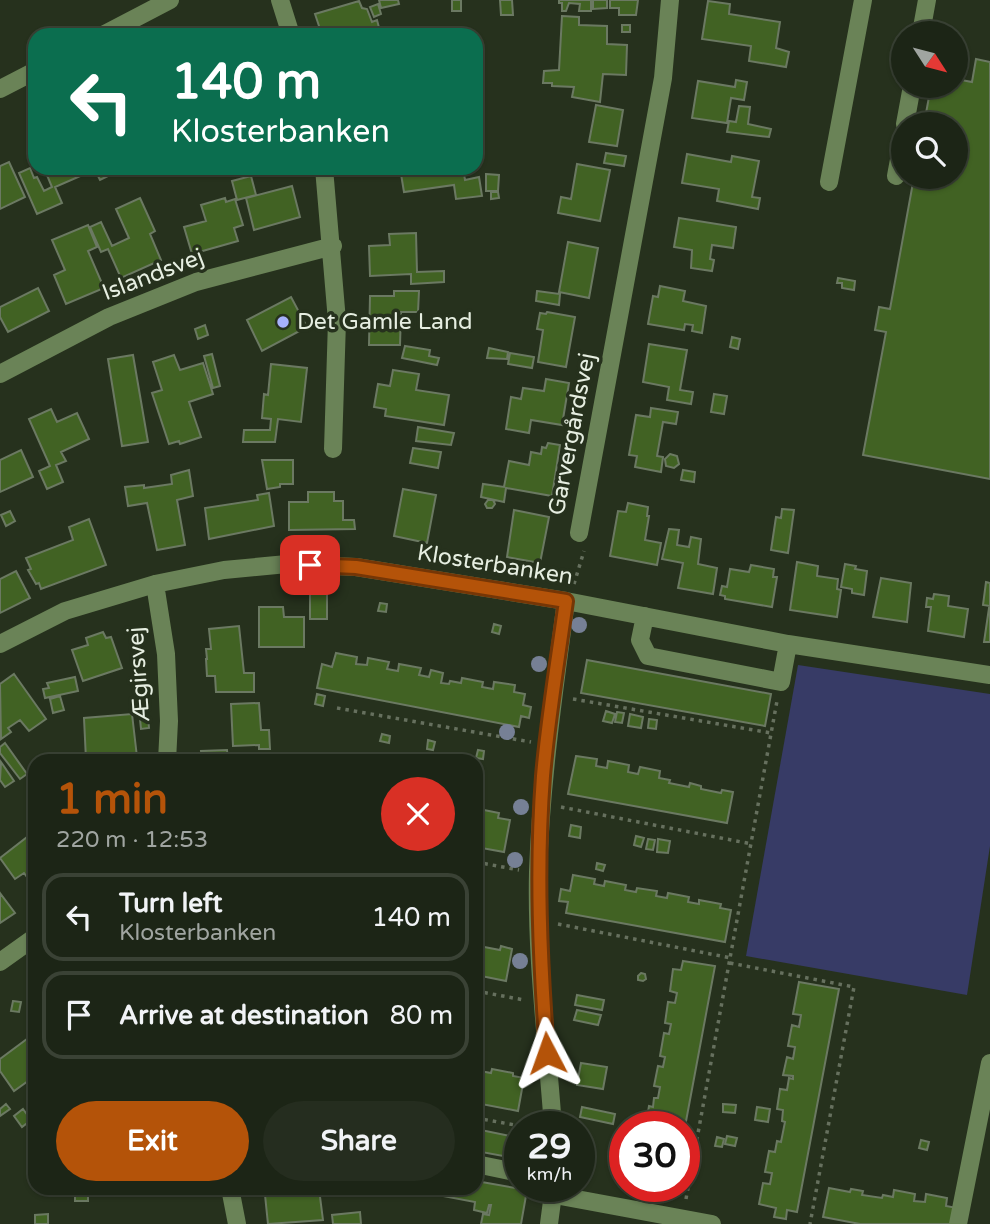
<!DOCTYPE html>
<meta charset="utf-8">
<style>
:root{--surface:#1c2516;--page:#252d1f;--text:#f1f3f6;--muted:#a0a5a1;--line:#3a4235;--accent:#b45309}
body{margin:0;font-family:"Varela Round",sans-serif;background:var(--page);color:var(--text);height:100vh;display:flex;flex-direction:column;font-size:26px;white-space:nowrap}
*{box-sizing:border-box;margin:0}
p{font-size:23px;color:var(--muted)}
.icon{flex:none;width:38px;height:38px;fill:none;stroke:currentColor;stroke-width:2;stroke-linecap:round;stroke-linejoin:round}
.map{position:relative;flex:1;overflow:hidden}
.panel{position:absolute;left:28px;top:754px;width:455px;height:441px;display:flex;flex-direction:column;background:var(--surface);border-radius:21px;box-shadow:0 2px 5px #0004,0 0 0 2px var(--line)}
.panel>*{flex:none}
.guide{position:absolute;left:28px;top:28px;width:455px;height:147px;border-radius:21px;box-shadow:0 2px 5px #0004,0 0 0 2px var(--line);background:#0b6e4f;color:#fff;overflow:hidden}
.needle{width:46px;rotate:126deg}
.controls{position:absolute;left:891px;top:21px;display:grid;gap:14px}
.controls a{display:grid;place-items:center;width:77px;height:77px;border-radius:50%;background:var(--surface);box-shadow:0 2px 5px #0004,0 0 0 2px var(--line);font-size:35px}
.speed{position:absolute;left:504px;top:1111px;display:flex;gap:14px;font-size:35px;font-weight:700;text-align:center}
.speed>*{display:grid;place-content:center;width:91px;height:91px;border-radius:50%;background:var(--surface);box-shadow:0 2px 5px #0004,0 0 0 2px var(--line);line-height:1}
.speed small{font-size:18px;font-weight:400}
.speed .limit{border:10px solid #d22;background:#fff;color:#111}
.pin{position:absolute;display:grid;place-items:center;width:60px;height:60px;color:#fff;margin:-30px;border-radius:14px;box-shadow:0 4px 10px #0006}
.me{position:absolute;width:77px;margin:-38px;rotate:356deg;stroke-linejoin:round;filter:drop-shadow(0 0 5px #0008)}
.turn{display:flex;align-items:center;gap:24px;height:147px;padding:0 28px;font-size:32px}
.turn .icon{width:91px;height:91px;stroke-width:2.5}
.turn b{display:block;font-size:49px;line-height:60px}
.round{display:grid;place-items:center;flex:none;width:74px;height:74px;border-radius:37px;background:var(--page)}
.headline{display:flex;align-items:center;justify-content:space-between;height:119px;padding:0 28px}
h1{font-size:42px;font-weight:800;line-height:52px;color:var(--accent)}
.action{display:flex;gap:14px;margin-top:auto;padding:14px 28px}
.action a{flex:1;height:80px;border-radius:42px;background:var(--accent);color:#fff;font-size:28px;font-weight:800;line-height:80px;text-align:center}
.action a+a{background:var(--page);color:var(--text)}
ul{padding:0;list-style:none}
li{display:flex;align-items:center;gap:21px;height:88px;margin:0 14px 10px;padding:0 14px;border:4px solid var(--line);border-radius:21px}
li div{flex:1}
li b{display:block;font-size:26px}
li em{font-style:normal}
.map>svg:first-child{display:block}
.green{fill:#373b66}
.building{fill:#416223;stroke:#6b7962;stroke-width:2}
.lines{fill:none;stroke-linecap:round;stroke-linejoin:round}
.path{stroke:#66705e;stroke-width:3.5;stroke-dasharray:3.5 5;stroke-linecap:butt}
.minor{stroke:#6a8357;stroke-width:18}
.tree{fill:#768095}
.route-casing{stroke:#753606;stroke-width:18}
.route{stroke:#b45309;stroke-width:12}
.poi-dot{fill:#a6b1fc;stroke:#26311d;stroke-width:2.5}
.labels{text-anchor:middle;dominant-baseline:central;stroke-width:7;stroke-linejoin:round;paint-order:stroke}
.street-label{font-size:23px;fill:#e6eee1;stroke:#26311d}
.poi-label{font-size:23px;fill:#e6eee1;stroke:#26311d;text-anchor:start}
</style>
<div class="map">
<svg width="990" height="1224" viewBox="0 0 990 1224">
<rect width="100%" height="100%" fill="#26311d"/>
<path class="green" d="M798 665 990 694V846L967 995 746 956Z"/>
<path class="building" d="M379 0H398L399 4 381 8Z
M452 0H461V11H452Z
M500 0H512L513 15H501Z
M559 0H591V11H579L580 4 569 3 566 11H562V3H559Z
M593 0H607V8L593 9Z
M610 0H638L636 15H619V8H610Z
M359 1 362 8 367 9 372 22 377 20 381 35H322L315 14Z
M708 1 730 4 729 14 780 22 776 48 789 52 786 67 749 61 751 46 702 39Z
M378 4 381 14 374 17 370 7Z
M562 16 579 17V25L607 26V44L627 45 626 75 603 74 600 102 572 97 574 87 552 86V83H543L544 71 559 70Z
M622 25H630V32H622Z
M467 31 468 35H453L452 33Z
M976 59 990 62V479L863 455 886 332 875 330 879 307 890 309 914 177H956V124H924L931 86H956V79L972 82Z
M736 80 747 82 744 100 731 98 727 123 692 118 698 81 735 87Z
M596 105 623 110 617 146 589 142Z
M739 106 750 107 748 124 771 129 769 137 727 132 729 121 736 122Z
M606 153 626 156 624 166 604 163Z
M687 154 731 162 732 156 759 161 752 197 760 198 758 209 717 201 719 189 682 183Z
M9 162 25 197 0 209V166Z
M577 164 610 170 600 221 558 213 561 197 571 199Z
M30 168 34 178 37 177 44 191 52 187 44 168 94 170 55 187 62 203 37 214 19 173Z
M94 168H104L108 176 100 180Z
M400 168H463L465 180 479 177 482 196 456 199 454 185 404 192Z
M486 174 499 175 498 191H486Z
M251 176 256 195 237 200 232 181Z
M292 186 300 217 254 230 246 198Z
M491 192H498L499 198 491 199Z
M140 198 155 231 150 234 161 260 121 278 108 249 101 252 90 227 101 222 112 246 129 238 116 209Z
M225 198 226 202 235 199 243 225 234 228 238 241 192 254 184 227 206 221 201 205Z
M679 218 736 227 733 248 712 245 710 259 714 260 712 271 691 268 692 250 674 247Z
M88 225 97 247 88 251 104 288 66 304 54 275 65 270 52 240Z
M416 233 417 272 444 271V282L411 284V274L370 276 369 246 390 245 389 234Z
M568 242 598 248 589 298 559 292Z
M838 278 855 281 854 290 842 288V283H837Z
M660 286 685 291 683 301 706 306 702 333 692 331 693 325 685 324 684 330 648 324 653 296 658 297Z
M38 288 49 311 8 332 0 317V307Z
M394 291H419L418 312H401L400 345H369L370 296H394Z
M537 291 560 294 559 305 536 301Z
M291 297 307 327 262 351 247 320Z
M547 312 575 317 566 367 538 362 543 330 537 329 540 313 546 314Z
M205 325 208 335 198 339 195 329Z
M732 337 740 339 738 349 730 347Z
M649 344 687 350 680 390 693 392 691 404 667 400 669 387 643 382Z
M405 346 430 350 429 356 439 358 437 365 402 358Z
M489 348 508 352 507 359 487 358Z
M510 353 534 357 532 368 508 364Z
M212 354 220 386 213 388 204 356Z
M133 355 148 442 122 446 108 359Z
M174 355 180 370 203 363 213 394 189 402 201 437 180 444 179 441 169 444 152 393 162 390 153 362Z
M271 364 307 368 301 422 278 419 275 442H243L244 430H270L271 419 262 418 264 394 268 395Z
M393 370 419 374 416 390 449 395 444 425 385 416 386 409 374 407 378 384 390 386Z
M546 379 569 383 562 425 531 420 529 433 506 429 511 397 521 399 523 388 544 391Z
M714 394 727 396 724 414 711 412Z
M651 408 678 412 676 424 663 422 657 456 663 457 661 472 635 467 637 456 629 455 636 415 650 417Z
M51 409 57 422 77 413 89 439 61 452 66 461 56 465 63 482 47 489 39 471 50 466 29 419Z
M418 427 454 433 451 445 416 441Z
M548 443 560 445 552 496 506 488 504 502 481 497 483 484 504 487 509 461 529 465 531 452 541 454 542 447 546 448Z
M413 448 441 452 438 468 410 463Z
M21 450 33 477 0 492V460Z
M670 454 677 456 679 464 674 468 666 466 665 459Z
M262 460H293V484H280V487L267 489Z
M189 470 193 496 177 500 185 545 157 550 147 503 128 506 125 487 144 485V488L172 484 171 475Z
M683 470 695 472 694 482 681 480Z
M403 489 436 495 427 543 394 536Z
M308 492H334V501H343V520H354L355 529 289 530V502H308Z
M269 493 274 526 209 539 205 508 258 500 257 495Z
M488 500H493L495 504 492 508H487L485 504Z
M628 503 648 507 647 516H649L645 540 661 543 657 565 610 556 618 511 626 512Z
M782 509 794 510 788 553 771 550 776 517 781 518Z
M514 510 549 517 540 563 507 557Z
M10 511 15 521 6 526 1 515Z
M89 519 106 565 41 589 39 583 36 584 28 570 31 569 26 558 73 540 69 527Z
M669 529 679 530 677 545 689 547 691 537 701 539 698 564 717 568 713 594 678 588 683 563 662 559Z
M797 562 818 566 817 576 838 579 837 589 841 590 837 617 790 610Z
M845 564 856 566 855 569 867 571 864 595 852 593V589L841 587Z
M751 565 774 569 773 577H777L772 607 725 599V596L720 595 722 586 727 587 730 569 749 572Z
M16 571 30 598 0 613V579Z
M881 578 911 583 907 622 873 617Z
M986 582 990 583V606L983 605Z
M310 594H327V619H310Z
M934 594 949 596 948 606 968 609 964 637 928 631 931 607H926L927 598 933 599Z
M380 603 387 604 386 612 378 611Z
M259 607H283L284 617H304V647H259Z
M989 608H990V642H984Z
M494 624 501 626 499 634 492 632Z
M239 626 244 673H254V692H216L215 676H207L206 659H207L206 649H211L209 629Z
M103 632 106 638 111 637 122 668 83 681 72 650 88 645 86 638Z
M336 653 357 657 356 664 367 665 368 658 389 662 387 669 398 671 399 664 421 668 419 675 429 677 431 670 443 673 441 683 449 684 450 681 461 683 462 678 483 682 482 687 493 689 494 682 515 685 514 692 525 694 523 705 531 707 529 718 521 716 519 727 317 688 322 664 332 667Z
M587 660 771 694 765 726 581 693Z
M14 674 46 719 29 731 20 720 8 728 11 732 1 739 0 684Z
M75 677 78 691 45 698 43 689 49 688 47 683Z
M317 694 325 696 323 706 315 704Z
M60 696 64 710 53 713 50 699Z
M259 703 261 730H269L270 749H259V745L233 746 231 704Z
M606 711 615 714 612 723 603 721Z
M617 712 624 713 622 723 615 722Z
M132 714 137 757 81 761 86 760 84 718Z
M630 714 643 717 641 728 628 726Z
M148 718 149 728 141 729 140 719Z
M649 719 657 720 656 729 648 728Z
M382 734 390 736 389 743 380 741Z
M428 740 435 742 433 750 427 749Z
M5 743 27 774 20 779 0 753V747Z
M227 750 228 760 202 761 201 751Z
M478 750 484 751 483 759 476 758Z
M576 756 597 759 596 766 607 768 608 761 629 765 628 772 638 774 640 767 660 771 659 778 670 780 669 783 689 787 690 783 701 786V789L721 793 722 790 733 792 727 823 568 794Z
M1 762 14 781 5 787 0 780Z
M479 809 499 813 498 818 510 820 504 852 476 847V814Z
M571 825 581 827 580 838 569 836Z
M31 834 35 839V888L24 873 15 879 0 858Z
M636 836 644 838 641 847 634 845Z
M648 839 655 840 653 850 646 849Z
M658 839 670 841 668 853 657 852Z
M597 863 605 865 603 871 596 869Z
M573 875 595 879 594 884 604 886 605 881 626 885 625 890 636 892 637 888 657 891 656 896 667 898 668 893 689 897 688 902 699 904V900L721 904 720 908 731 910 725 942 566 913 568 902 559 901 561 889 570 891Z
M0 893 15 913 0 923Z
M476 941 480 942 479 946 500 950 501 946 512 949 506 981 476 975Z
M683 961 715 966 684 1132V1127H652L654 1119 647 1118 649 1106 653 1107 654 1098H658L660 1087 654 1086 658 1066 663 1067 665 1057 660 1056 664 1033 669 1034 671 1024 665 1023 668 1002 675 1003 677 993 670 991 673 969 681 970Z
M641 973 645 974 646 979 643 981 638 980V976Z
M799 982 839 989 797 1212 787 1210 786 1219 774 1217 776 1208 759 1204 763 1183 770 1184 772 1173 765 1172 769 1151 775 1152 777 1141 781 1142 785 1122 782 1121 783 1110 777 1109 780 1089 787 1090 789 1078 793 1079V1076L783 1075 787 1057 793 1059 795 1047 788 1046 792 1025 799 1027 801 1015 793 1014Z
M577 995 604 1000 602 1010 575 1005Z
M13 1001 21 1002 19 1012 11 1011Z
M577 1010 601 1015 598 1025 574 1020Z
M35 1033V1076L14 1091 0 1071V1059Z
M581 1063 607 1067 603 1089 577 1085Z
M492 1069 513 1073V1076L524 1078 518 1111 476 1103V1073L480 1074V1071L491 1073Z
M6 1104 10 1109 0 1116V1109Z
M723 1104 736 1105 735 1113 723 1112Z
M582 1107 615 1114 613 1124 580 1117Z
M757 1107 770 1109 768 1122 755 1120Z
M23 1109 31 1120 22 1127 14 1116Z
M476 1129 520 1138V1159L476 1151Z
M727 1136 737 1138 735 1146 725 1144Z
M717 1137 724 1139 722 1147 715 1146Z
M921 1140 929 1142 927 1150 919 1148Z
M476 1181 527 1190 521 1224H481L483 1214 489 1215 491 1205H489L487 1213 474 1210 475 1202 411 1190V1188H476Z
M652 1186H674V1189L663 1187 662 1196 651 1194Z
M829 1188 850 1192 851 1189 863 1191 862 1195 882 1198 883 1195 893 1197 894 1190 915 1194 914 1201 925 1202 926 1194 947 1198 946 1206 957 1208 954 1224H860L823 1217Z
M319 1189 323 1220 268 1224 265 1195Z
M88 1192V1201H75V1193Z
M360 1212 361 1224H333L332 1215Z
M48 1214V1224H35V1215Z"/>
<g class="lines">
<path class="path" d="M574 584 584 551
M573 699 771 733
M337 708 531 742
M561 807 752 844
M476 862 519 870
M558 924 731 958
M730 963 854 987 810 1224
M476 991 524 1000
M476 1118 526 1127
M686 1199 777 701"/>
<path class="minor" d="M280 0 291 35
M921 33 927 0
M103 35 170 0
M0 89 35 71
M905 124 912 86
M324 168 337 321 333 449
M896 176 903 138
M829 182 863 0
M0 374 109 317 196 282 333 246
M579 533 663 78 670 0
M155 584 166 654 169 721 167 761
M645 616 640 640 648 656 781 682 788 644
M0 644 65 611 155 584 224 570 287 564 356 567 566 601 788 644 990 675
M0 962 35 937
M553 1127C547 1042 536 957 538 872 541 781 554 692 566 601
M476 1164 520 1173
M230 1188 237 1224
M555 1195 712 1224
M549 1224 554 1186
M958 1224 990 1063"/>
</g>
<g class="tree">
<circle cx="579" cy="625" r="8"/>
<circle cx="539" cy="664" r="8"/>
<circle cx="507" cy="732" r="8"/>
<circle cx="521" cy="807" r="8"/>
<circle cx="515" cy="860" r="8"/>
<circle cx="520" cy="961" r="8"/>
</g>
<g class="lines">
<g class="route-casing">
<path id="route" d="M310 565 356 567 566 601C558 659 548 718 543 776 536 870 540 959 547 1053"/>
</g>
<use href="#route" class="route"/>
</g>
<circle class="poi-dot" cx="283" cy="322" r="7"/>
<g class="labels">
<g class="street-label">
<text transform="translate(153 275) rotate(-21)">Islandsvej</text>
<text transform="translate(572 434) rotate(-79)">Garvergårdsvej</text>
<text transform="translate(495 565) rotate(9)">Klosterbanken</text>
<text transform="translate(139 674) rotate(-94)">Ægirsvej</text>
</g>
<g class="poi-label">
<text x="297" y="322">Det Gamle Land</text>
</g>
</g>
</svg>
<div class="controls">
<a><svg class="needle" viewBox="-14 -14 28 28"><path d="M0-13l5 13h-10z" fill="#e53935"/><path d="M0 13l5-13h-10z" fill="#a0a5a1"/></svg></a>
<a><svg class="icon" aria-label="search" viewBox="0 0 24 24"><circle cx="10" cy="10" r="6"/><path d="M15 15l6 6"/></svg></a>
</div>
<div class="speed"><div>29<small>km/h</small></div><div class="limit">30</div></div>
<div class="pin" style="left:310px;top:565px;background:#d93025"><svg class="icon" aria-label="arrive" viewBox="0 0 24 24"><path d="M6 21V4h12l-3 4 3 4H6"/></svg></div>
<svg class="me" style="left:547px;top:1053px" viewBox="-20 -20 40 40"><path d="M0-17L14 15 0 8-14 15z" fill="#b45309" stroke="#fff" stroke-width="4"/></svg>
<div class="guide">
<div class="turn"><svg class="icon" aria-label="left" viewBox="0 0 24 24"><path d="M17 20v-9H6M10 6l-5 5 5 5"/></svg><div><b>140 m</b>Klosterbanken</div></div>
</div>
<section class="panel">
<div class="headline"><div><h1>1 min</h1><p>220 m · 12:53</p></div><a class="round" style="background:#d93025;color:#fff"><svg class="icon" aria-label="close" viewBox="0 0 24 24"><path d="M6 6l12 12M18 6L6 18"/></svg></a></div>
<ul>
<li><svg class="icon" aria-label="left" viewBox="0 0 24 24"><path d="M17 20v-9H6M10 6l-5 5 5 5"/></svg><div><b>Turn left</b><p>Klosterbanken</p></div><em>140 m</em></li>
<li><svg class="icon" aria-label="arrive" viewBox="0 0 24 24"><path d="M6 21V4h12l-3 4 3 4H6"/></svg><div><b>Arrive at destination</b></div><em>80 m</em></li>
</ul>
<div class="action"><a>Exit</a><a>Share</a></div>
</section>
</div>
